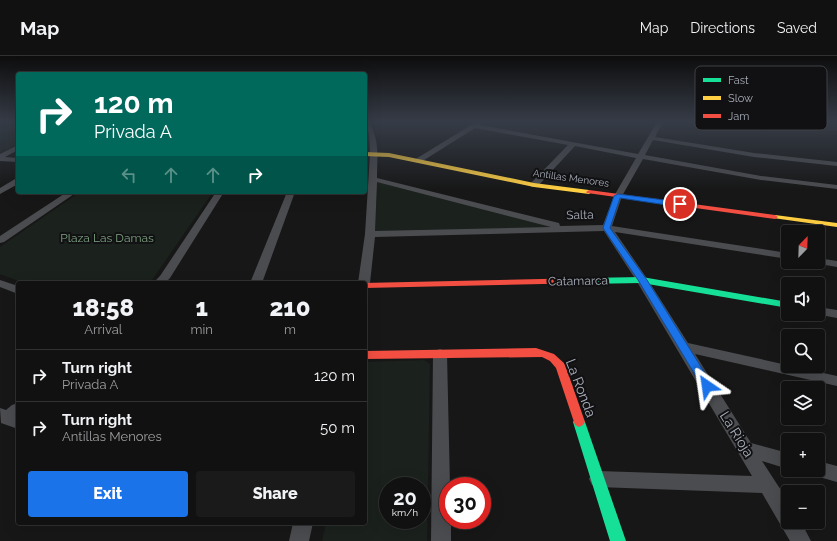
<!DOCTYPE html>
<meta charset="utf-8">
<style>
:root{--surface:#111;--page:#1a1a1a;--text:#f1f3f6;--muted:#9c9d9f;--line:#303131;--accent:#1a73e8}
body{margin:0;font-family:Raleway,sans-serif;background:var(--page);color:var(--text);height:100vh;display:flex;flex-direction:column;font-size:15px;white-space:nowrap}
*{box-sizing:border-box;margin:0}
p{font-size:13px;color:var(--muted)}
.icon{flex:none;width:22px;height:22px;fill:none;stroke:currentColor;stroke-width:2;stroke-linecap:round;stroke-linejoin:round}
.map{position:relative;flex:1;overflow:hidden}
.details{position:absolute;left:16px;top:225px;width:351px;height:244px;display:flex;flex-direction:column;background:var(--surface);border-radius:4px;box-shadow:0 4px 16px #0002,0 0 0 1px var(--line)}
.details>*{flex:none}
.guide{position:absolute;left:16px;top:16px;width:351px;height:122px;border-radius:4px;box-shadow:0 4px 16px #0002,0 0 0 1px var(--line);background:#00695c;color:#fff;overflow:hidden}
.needle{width:26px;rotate:23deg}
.buttons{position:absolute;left:781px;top:169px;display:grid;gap:8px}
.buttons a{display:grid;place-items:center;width:44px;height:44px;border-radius:4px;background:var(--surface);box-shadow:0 4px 16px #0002,0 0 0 1px var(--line);font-size:20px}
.speed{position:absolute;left:379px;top:421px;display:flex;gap:8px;font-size:20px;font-weight:700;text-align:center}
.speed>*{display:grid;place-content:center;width:52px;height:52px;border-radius:50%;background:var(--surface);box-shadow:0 4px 16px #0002,0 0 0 1px var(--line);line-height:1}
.speed small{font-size:10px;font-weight:400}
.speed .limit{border:6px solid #d22;background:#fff;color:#111}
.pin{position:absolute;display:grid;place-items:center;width:34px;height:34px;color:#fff;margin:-17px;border:2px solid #fff;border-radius:50%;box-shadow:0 1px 4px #0007}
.me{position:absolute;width:44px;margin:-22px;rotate:328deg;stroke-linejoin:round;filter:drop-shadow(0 0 3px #0008)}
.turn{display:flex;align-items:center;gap:14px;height:84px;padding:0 12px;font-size:18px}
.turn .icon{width:52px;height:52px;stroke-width:2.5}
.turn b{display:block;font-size:28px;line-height:34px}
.lanes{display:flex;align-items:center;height:38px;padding:0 12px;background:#0003;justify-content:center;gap:20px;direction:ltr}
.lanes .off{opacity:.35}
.eta{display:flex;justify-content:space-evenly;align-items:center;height:68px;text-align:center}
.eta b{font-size:24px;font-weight:800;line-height:28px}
.button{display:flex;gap:8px;margin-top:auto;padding:8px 12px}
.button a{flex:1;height:46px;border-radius:4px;background:var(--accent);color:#fff;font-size:16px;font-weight:800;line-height:46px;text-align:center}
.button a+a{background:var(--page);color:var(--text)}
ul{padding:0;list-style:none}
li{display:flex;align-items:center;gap:12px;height:52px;padding:0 12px;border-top:1px solid var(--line)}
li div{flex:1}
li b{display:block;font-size:15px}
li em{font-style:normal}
header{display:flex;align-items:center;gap:24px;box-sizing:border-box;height:56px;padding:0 20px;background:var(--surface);border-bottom:1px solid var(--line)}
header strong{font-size:19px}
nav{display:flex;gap:22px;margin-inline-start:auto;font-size:14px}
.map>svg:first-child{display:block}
.built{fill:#212124}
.green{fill:#1b211c;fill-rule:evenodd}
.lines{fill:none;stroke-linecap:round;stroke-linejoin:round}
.street{fill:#4b4c50;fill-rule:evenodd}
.fast{fill:#16e098;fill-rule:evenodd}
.slow{fill:#ffcf43;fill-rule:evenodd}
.jam{fill:#f24e42;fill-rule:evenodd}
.route{fill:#1a73e8;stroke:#114b97}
.labels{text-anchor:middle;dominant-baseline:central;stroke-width:4;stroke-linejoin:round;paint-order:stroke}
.far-street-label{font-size:10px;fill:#a8adb8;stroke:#111113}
.street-label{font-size:12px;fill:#a8adb8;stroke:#111113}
.park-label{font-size:12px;fill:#7fa381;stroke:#111113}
.near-street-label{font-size:14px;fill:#a8adb8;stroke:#111113}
.key{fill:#111113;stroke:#3e4045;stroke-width:1}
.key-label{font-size:11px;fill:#a8adb8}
</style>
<header>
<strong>Map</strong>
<nav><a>Map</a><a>Directions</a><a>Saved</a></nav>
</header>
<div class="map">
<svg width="837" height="485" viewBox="0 0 837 485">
<rect width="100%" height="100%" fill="#171717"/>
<path class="built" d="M763 66H837V75L765 69Z"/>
<path class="green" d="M18 68V88L0 97V73Z
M373 123 570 172 370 178Z
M80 136H213L150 227H24L0 218V191Z
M424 304 430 308 427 485H322L326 467H365V306ZM388 430H422V464H388Z"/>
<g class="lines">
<path class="street" d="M365 66H369C380 85 377 101 377 122L559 167 560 170 603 169 614 140 636 102 575 90 537 131H531V127L568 89 475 72 421 106H418L414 104 476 66H481L480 69 638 98 657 66H663L655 81 754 97 837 106V110L754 101 653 84 645 99 761 120 837 129V133L761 124 643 103 622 140 612 170 788 197V203L615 176 648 224 688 287 837 320V330L695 298 751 387 788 397V413L762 405 788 445V466H801L811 485H790L762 437 598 431 592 429 589 423 592 417 598 415 752 420 636 224 604 175 375 181 370 227 365 230V227H358L365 178 370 98 369 77 365 70ZM377 126 551 171 375 175Z
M18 89V94L5 101 18 102V106L0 105V98Z
M15 123H18V128L0 138V132Z
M67 136H77L4 186 0 187V180Z
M216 136H224L170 222 165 227H153L160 220Z
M287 136H295L262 227H250Z
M818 202 837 205V211L814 207 813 206H818Z
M0 224 18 230V238L0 231Z
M818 251 837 254V262L815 258H818Z
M440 293 445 295 447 298 450 430H448V464H451V485H431L433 298 435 295Z
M18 347V373L1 367 0 352 6 354 12 349Z
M818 405 837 410V426L812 419 810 414H818Z
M293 467H313L309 485H289Z"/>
<path class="fast" d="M642 221 788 246V252L642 227 586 228 582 225 586 222Z
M579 361 583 363 585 366 626 485H610L573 366 575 363Z"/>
<path class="slow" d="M365 96 389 97 534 127 589 134 592 136 589 138 534 131 389 101 365 100Z
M775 159 837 167V171L773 162 772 161Z"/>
<path class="jam" d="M589 134 775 159 778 161 775 163 587 137 586 136Z
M586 222 590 225 589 227 365 232V227H363Z
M536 292 554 298 565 308 585 366 583 369 579 371 575 369 556 312 550 305 542 301 365 303V295Z"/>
</g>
<linearGradient id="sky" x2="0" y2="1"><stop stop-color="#0d0d0d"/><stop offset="0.49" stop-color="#363c47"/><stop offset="1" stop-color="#363c47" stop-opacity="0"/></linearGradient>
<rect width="837" height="134" fill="url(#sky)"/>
<path class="route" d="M618 138 680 146 684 148 680 151 620 142 610 172 647 224 711 327 713 330 711 332 707 334 703 332 638 224 603 172 614 140Z"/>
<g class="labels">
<g class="far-street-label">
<text transform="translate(571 122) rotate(8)">Antillas Menores</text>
</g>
<g class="street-label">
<text transform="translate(580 159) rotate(-1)">Salta</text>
<text transform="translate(578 225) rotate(-1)">Catamarca</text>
</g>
<g class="park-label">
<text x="107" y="182">Plaza Las Damas</text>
</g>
<g class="near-street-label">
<text transform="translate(581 332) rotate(69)">La Ronda</text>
<text transform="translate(737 378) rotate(58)">La Rioja</text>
</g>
</g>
<rect x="695" y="10" width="132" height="64" rx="6" class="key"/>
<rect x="703" y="22" width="18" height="4" fill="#16e098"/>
<rect x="703" y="40" width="18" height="4" fill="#ffcf43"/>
<rect x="703" y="58" width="18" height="4" fill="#f24e42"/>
<g class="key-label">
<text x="728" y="28">Fast</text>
<text x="728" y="46">Slow</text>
<text x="728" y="64">Jam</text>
</g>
</svg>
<div class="buttons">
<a><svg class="needle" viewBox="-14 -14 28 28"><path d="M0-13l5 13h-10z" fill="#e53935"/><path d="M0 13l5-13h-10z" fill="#9c9d9f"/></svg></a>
<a><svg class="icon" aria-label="sound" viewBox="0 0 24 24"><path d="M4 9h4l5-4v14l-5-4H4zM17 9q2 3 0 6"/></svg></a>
<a><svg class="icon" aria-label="search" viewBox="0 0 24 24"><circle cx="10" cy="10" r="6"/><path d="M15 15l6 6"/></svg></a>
<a><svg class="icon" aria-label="layers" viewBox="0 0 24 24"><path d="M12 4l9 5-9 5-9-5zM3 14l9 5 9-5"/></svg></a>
<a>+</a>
<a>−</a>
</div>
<div class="speed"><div>20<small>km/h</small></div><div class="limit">30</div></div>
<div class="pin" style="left:680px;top:148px;background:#d93025"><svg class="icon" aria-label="arrive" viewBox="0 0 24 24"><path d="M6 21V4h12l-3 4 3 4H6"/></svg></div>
<svg class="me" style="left:707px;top:330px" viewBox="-20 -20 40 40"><path d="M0-17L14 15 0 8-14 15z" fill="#1a73e8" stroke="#fff" stroke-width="4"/></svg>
<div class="guide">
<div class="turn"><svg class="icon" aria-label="right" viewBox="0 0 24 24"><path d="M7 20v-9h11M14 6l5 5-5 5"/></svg><div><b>120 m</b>Privada A</div></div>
<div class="lanes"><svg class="icon off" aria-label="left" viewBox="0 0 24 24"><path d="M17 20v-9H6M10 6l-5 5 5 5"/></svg><svg class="icon off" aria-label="ahead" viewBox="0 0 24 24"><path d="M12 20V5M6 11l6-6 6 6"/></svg><svg class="icon off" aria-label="ahead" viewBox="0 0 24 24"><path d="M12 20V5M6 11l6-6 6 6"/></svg><svg class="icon" aria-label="right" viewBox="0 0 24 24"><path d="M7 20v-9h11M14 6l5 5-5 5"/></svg></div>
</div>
<section class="details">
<div class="eta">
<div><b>18:58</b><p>Arrival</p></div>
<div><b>1</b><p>min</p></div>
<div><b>210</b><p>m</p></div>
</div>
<ul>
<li><svg class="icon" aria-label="right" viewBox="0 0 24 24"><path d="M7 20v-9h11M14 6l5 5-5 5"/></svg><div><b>Turn right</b><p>Privada A</p></div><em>120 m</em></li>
<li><svg class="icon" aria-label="right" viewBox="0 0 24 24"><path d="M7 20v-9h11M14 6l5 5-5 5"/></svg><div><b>Turn right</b><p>Antillas Menores</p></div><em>50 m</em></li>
</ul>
<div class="button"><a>Exit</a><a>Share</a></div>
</section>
</div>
